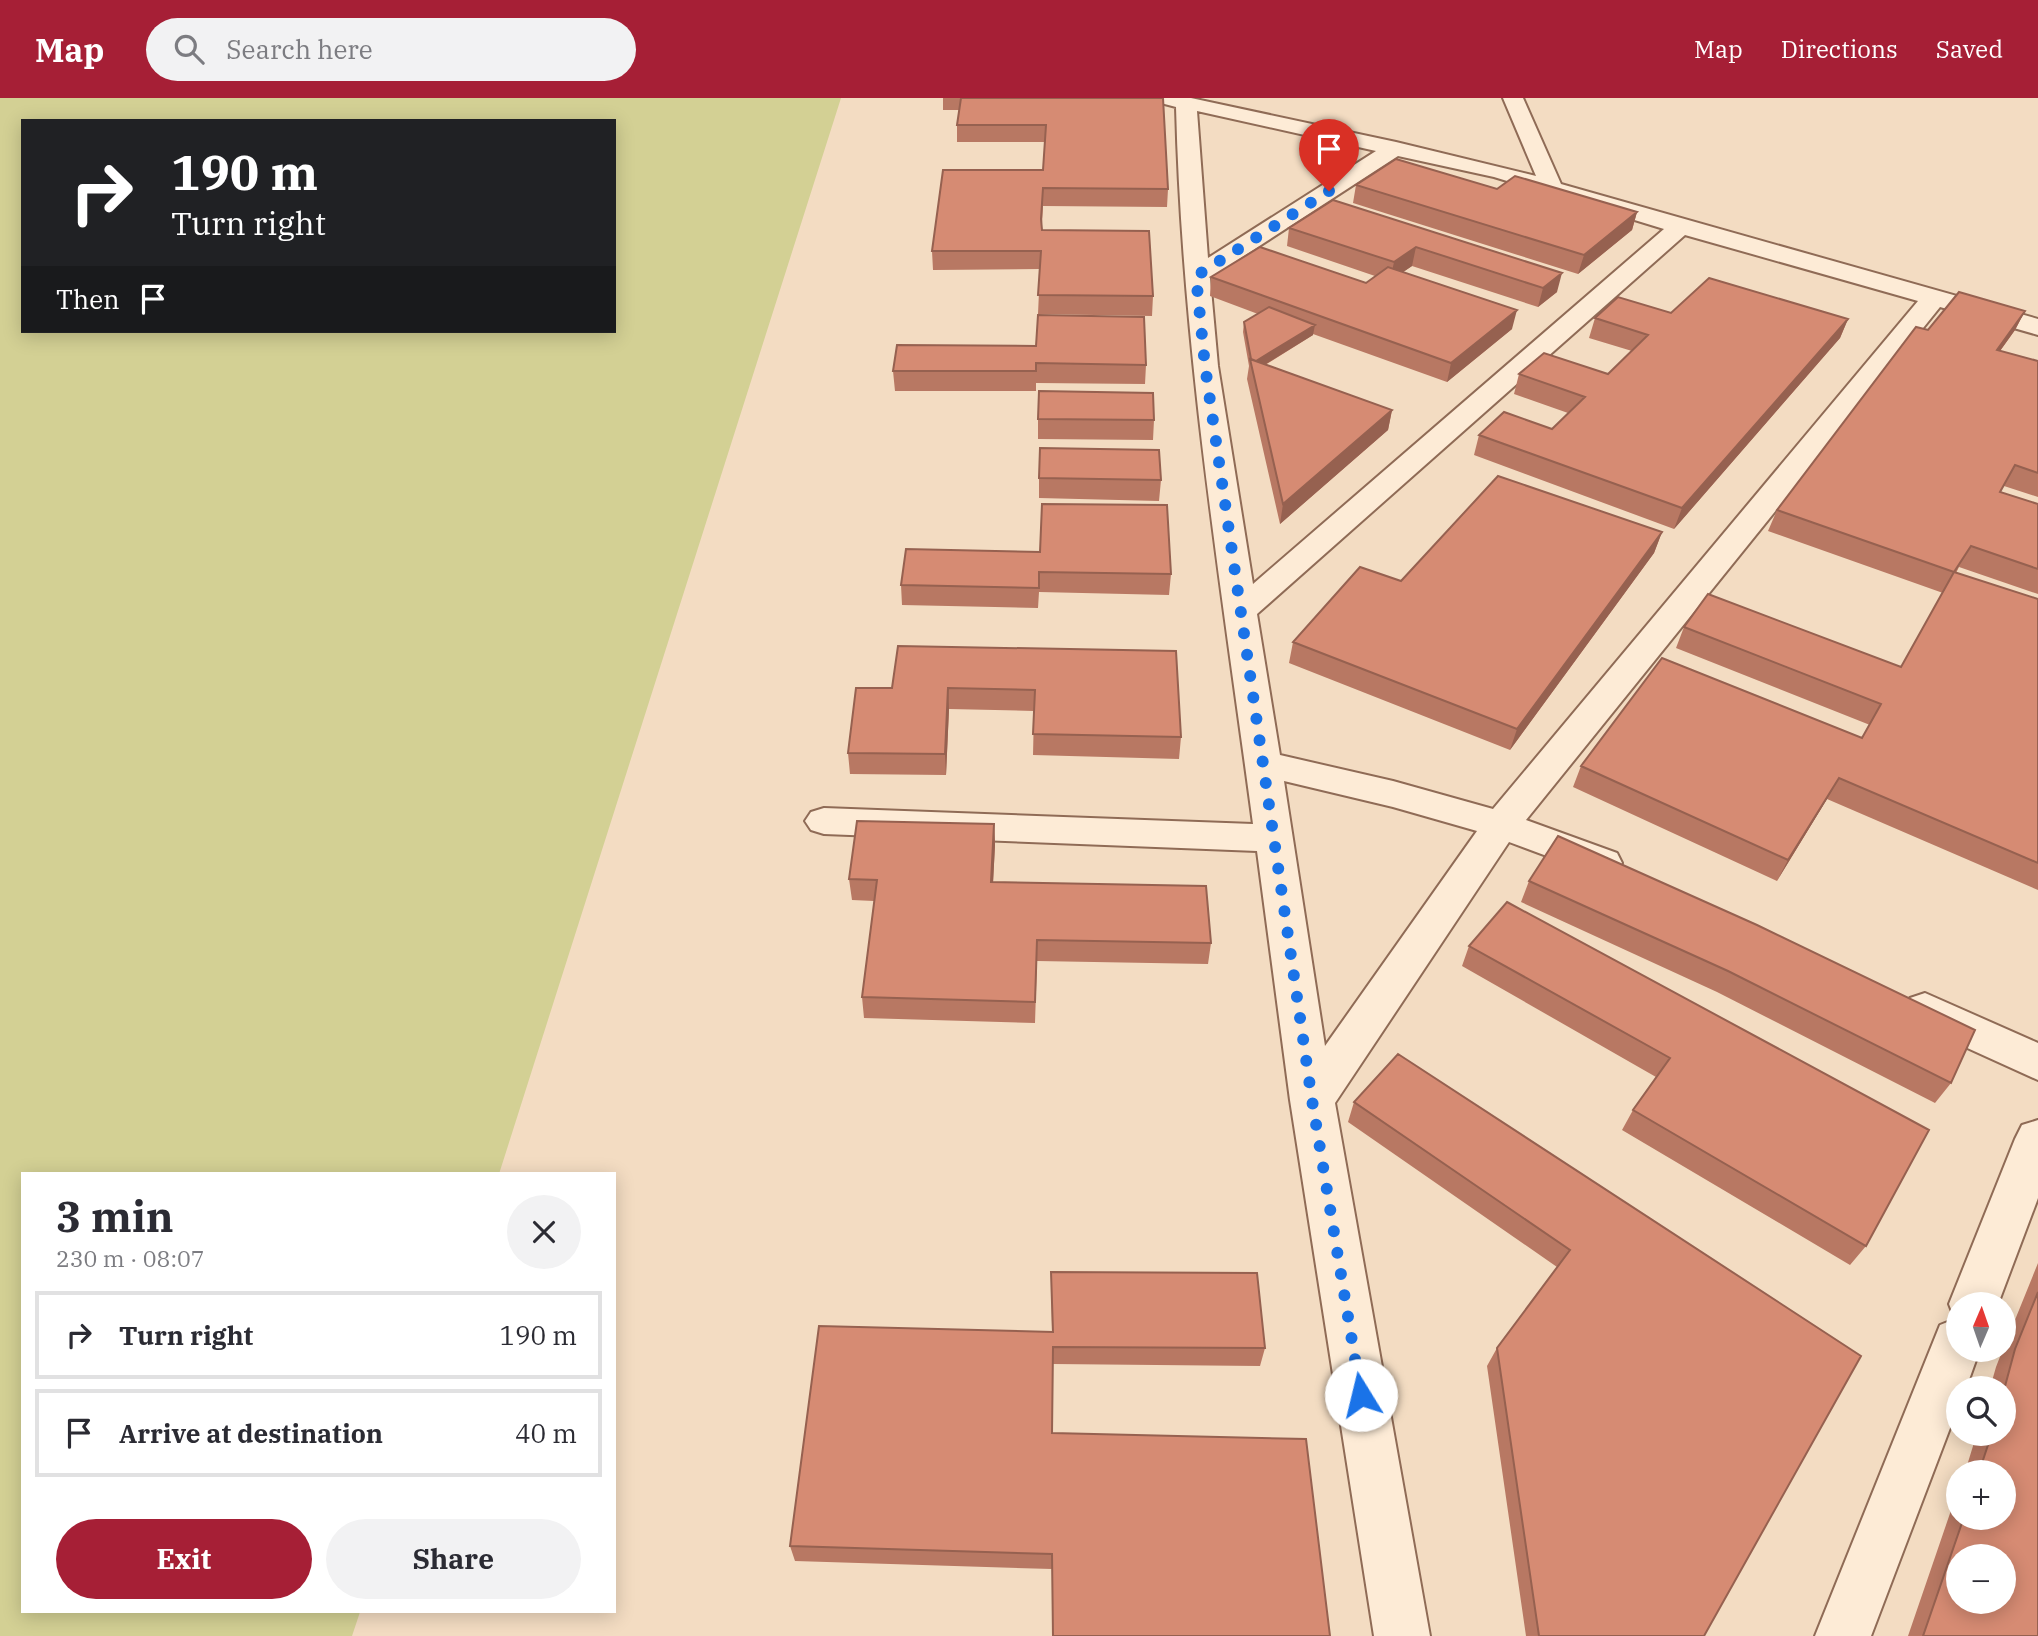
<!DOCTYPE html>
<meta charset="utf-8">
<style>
:root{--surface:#fff;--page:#f2f2f3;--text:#2b2b33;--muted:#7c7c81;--line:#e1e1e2;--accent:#a61f36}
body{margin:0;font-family:"IBM Plex Serif",serif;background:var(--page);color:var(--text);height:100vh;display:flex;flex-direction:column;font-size:26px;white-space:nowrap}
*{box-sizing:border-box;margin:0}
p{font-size:23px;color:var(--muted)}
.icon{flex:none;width:38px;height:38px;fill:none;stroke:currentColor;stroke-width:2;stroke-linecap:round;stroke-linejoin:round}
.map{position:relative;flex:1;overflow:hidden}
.details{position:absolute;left:21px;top:1074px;width:595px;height:441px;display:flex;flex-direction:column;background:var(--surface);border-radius:0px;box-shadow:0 4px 18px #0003}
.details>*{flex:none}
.guide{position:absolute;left:21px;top:21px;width:595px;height:214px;border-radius:0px;box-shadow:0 4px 18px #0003;background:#202124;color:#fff;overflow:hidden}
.needle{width:46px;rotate:2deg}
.controls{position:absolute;left:1946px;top:1194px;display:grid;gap:14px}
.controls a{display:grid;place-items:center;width:70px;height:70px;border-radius:50%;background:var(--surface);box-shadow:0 4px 18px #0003;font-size:35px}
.pin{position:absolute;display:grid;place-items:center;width:60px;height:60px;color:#fff;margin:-72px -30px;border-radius:50% 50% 50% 0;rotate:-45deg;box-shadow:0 0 7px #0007}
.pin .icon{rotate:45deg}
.me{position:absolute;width:77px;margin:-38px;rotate:351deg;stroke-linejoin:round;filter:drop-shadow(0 0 5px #0008)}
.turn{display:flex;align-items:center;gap:24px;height:147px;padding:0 35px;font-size:32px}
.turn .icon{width:91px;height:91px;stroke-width:2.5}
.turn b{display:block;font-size:49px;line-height:60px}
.then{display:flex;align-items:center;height:66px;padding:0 35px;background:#0003;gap:14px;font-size:26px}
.round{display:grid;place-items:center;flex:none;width:74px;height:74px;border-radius:37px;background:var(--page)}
.summary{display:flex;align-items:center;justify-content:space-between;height:119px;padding:0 35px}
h1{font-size:42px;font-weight:700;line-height:52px}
.primary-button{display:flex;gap:14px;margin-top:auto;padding:14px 35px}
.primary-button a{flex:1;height:80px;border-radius:42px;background:var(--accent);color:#fff;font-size:28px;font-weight:700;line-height:80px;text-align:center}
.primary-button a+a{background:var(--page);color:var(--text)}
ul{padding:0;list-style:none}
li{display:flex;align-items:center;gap:21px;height:88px;margin:0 14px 10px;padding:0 21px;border:4px solid var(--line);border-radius:0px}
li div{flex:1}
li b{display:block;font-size:26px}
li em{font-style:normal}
header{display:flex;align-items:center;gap:42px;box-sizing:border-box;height:98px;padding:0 35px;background:var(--accent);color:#fff}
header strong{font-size:33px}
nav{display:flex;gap:38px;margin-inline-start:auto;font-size:24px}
.search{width:490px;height:63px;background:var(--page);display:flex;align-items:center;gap:18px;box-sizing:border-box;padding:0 24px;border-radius:38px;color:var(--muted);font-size:26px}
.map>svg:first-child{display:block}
.green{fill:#d3d094;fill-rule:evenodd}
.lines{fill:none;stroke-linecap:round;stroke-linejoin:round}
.street-casing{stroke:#8f6b56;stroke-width:4}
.street{fill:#fdebd6;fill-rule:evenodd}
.wall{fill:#b87863}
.shaded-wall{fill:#966150}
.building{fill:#d68b73;stroke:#966150;stroke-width:2;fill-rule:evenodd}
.route{stroke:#1a73e8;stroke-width:12;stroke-dasharray:0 21.6}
</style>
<header>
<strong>Map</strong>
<div class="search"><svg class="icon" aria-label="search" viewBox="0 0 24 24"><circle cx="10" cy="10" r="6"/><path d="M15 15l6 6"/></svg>Search here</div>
<nav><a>Map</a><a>Directions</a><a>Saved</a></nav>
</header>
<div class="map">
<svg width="2038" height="1538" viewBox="0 0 2038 1538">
<rect width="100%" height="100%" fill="#f3dcc2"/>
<path class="green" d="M0 0H841L499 1076H23V1514H360L352 1538H0ZM23 23H614V233H23Z"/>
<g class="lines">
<g class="street-casing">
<path id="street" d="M1154 0H1191L1396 44 1536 78 1503 0H1523L1561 86 2038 221V237L1940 209 1526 722 1617 755 1622 765 1617 775 1603 779 1509 744 1335 1005 1430 1538H1374L1290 1002 1257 753 824 736 811 732 805 723 811 714 824 710 1253 726C1221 487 1182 249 1176 9L1157 4ZM1197 13 1376 53 1208 160ZM1398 58 1494 79 1664 131 1253 486 1218 268 1210 180ZM1685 137 1918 203 1493 711 1393 683 1280 657 1257 516ZM1284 683 1393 709 1477 733 1325 948Z
M1925 895 2038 945V982L1910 924 1904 912 1910 900Z
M2038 1022V1100L1998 1206H1958V1251H1980L1966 1290H1958V1309L1871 1538H1815L1940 1227 1955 1221 1949 1206 2015 1041 2022 1027Z"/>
</g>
<use href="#street" class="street"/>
</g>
<path class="wall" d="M943 0H1163L1168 91 1167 109 1043 108 1042 127V132L1153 198 1152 218 1038 216 1040 171 933 172 932 153 1043 72 1045 44H957V27L959 12H943Z
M1356 87 1497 91 1637 114 1632 132 1578 176 1353 105Z
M1333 102 1557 194 1538 209 1412 168 1403 174 1512 231 1447 284 1313 236V237L1265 267 1392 312 1388 332 1280 426 1247 281 1249 268 1243 234 1244 224 1258 216 1210 198 1211 179 1366 185 1375 178 1287 148 1289 130Z
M2025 213 2015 232 2000 253 2038 263V399L2004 388 2000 394 2038 406V496L1959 469 1956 475 2038 501V792L1827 701 1777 783 1573 689 1581 668 1862 640 1870 627 1676 550 1684 529 1901 569 1943 495 1768 433 1777 412 1928 232Z
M1671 215 1848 221 1840 240 1674 431 1474 357 1479 337 1552 331 1568 315 1514 296 1519 276H1608L1632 253 1589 240 1595 220Z
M897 247 1146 267 1145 286 1036 285V293H895L893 273Z
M1038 321 1154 322 1153 342 1038 341Z
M1039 380 1161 382 1159 403 1039 400Z
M1662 434 1654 455 1510 652 1289 565 1293 544 1401 483Z
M906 451 1171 476 1169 497 1039 494 1038 510 902 507 901 487Z
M898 548 1181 639 1179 661 1033 657 1034 613 949 611 946 677 850 676 848 655 892 590Z
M994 726 995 747 993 784 1211 845 1208 866 1037 863 1035 925 864 920 862 899 874 803 852 802 849 781Z
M1558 738 1951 985 1935 1005 1717 894 1521 804 1529 783Z
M1507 804 1866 1148 1850 1167 1622 1032 1633 1012 1656 979 1462 868 1469 848Z
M1354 1004 1861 1258 1704 1538H1526L1487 1268 1497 1250 1557 1169 1348 1024Z
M2038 1165V1538H1908L1958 1392V1419H2004V1374H1965L1977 1335H2004V1290H1990L1996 1269 2003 1251H2004V1249Z
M1051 1174 1265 1250 1260 1268 1053 1266 1052 1335 1330 1538H1052V1471L795 1463 790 1448 1052 1234Z"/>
<path class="shaded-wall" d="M1637 114 1632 132 1578 176 1584 157Z
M1416 149 1412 168 1390 183 1394 164Z
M1562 175 1557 194 1538 209 1543 190Z
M1517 212 1512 231 1447 284 1451 265Z
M2025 213 2015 232 1987 271 1997 252Z
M1848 221 1840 240 1674 431 1682 410Z
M1315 227 1313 237 1253 274 1251 266Z
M1392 312 1388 332 1280 426 1283 406Z
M1662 434 1654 455 1510 652 1517 631Z
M948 590 949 611 946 677 945 656Z
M1839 680 1827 701 1777 783 1788 762Z
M994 726 995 747 992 805 991 784Z"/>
<path class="building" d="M961 0H1163L1168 91 1043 90 1041 121 1042 132 1149 133 1153 198 1038 197 1041 153H932L943 72H1043L1046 27H957Z
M1396 61 1497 91 1515 78 1637 114 1584 157 1356 87Z
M1333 102 1562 175 1543 190 1416 149 1394 164 1289 130Z
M1260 149 1366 185 1388 169 1517 212 1451 265 1211 179Z
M1709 180 1848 221 1682 410 1479 337 1504 314 1552 331 1585 299 1519 276 1544 255 1608 276 1648 237 1595 220 1618 199 1671 215Z
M1959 194 2025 213 1997 252 2038 263V375L2015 367 2000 394 2038 406V471L1971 448 1954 474 1777 412 1916 229 1928 232Z
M1269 209 1315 227 1256 263 1251 261 1244 224Z
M1038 217 1144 219 1146 267 1036 265V273H893L897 247 1036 248Z
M1250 261 1392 312 1283 406Z
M1039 293 1153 295 1154 322 1038 321Z
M1040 350 1159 352 1161 382 1039 380Z
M1498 378 1662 434 1517 631 1293 544 1360 469 1401 483Z
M1042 406 1167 407 1171 476 1039 474V490L901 487 906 451 1040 454Z
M1954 474 2038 501V765L1839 680 1788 762 1581 668 1662 560 1862 640 1881 606 1684 529 1708 496 1901 569Z
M898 548 1176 553 1181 639 1033 636 1035 592 948 590 945 656 848 655 856 590H892Z
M857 723 994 726 991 784 1206 788 1211 845 1037 842 1035 904 862 899 877 782 849 781Z
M1558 738 1757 827 1975 932 1951 985 1728 873 1529 783Z
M1507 804 1929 1032 1866 1148 1633 1012 1670 960 1469 848Z
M1398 956 1861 1258 1704 1538H1539L1497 1250 1570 1152 1354 1004Z
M1051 1174 1257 1175 1265 1250 1053 1249 1052 1335 1306 1341 1330 1538H1053L1052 1456 790 1448 819 1228 1053 1234Z
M2038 1194V1538H1923L1964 1419H2004V1374H1979L1992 1335H2004V1292L2015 1251ZM1958 1458H2004V1503H1958Z"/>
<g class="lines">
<path class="route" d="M1329 93 1196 178 1205 268 1312 1002 1361 1297"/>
</g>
</svg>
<div class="controls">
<a><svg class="needle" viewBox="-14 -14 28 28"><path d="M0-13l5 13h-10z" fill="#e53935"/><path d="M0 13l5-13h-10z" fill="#7c7c81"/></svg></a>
<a><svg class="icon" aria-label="search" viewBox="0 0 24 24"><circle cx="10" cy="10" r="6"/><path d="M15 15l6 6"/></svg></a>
<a>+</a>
<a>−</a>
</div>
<div class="pin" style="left:1329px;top:93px;background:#d93025"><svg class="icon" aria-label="arrive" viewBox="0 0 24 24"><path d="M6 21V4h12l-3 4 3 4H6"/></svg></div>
<svg class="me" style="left:1361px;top:1297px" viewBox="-20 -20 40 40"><circle r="19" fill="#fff"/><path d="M0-13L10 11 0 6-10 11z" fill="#1a73e8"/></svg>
<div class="guide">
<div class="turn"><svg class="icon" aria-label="right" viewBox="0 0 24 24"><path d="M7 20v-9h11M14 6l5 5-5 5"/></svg><div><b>190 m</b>Turn right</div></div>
<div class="then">Then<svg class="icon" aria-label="arrive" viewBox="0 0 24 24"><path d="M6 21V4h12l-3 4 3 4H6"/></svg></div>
</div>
<section class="details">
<div class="summary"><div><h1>3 min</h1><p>230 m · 08:07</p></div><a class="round"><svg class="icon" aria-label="close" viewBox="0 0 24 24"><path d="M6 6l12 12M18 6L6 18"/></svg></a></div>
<ul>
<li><svg class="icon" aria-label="right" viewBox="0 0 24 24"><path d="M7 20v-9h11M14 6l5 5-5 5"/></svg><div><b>Turn right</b></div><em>190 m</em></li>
<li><svg class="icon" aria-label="arrive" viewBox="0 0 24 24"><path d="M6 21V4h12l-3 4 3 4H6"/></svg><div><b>Arrive at destination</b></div><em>40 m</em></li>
</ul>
<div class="primary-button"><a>Exit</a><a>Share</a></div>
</section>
</div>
